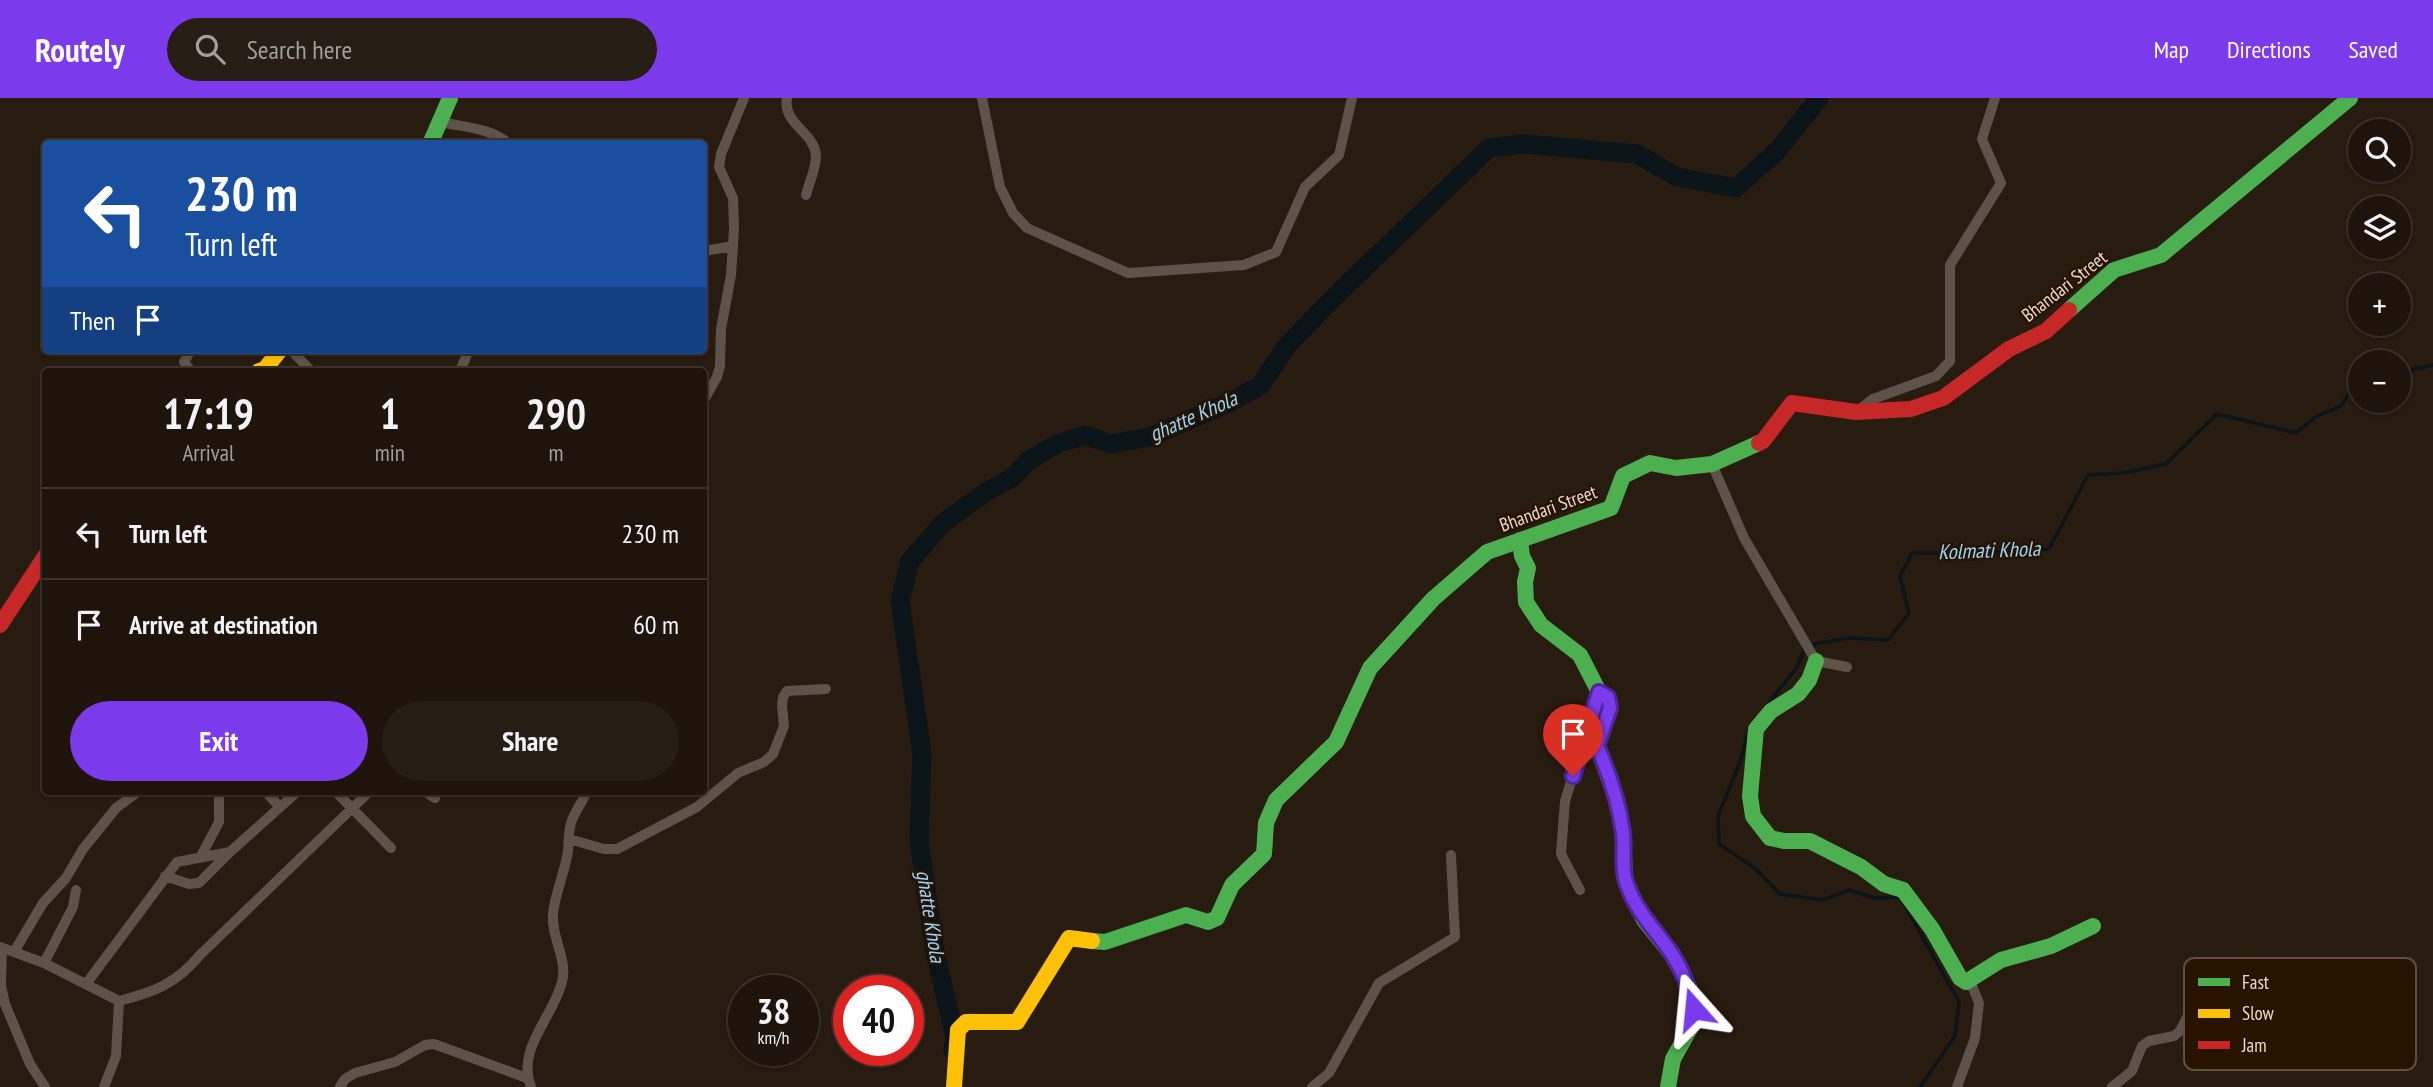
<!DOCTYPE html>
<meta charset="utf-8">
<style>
:root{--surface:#1e140c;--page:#261d15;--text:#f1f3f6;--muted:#a19e9d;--line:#3c332d;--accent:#7c3aed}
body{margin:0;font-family:"PT Sans Narrow",sans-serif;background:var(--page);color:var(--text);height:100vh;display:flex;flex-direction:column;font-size:26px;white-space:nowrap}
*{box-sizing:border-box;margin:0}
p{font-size:23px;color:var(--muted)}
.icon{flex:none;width:38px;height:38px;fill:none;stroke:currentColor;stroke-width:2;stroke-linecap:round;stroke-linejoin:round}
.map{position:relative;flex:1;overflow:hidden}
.side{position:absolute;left:42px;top:270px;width:665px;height:427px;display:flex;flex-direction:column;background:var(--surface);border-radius:7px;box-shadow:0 2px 5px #0004,0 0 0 2px var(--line)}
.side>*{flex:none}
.top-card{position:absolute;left:42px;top:42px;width:665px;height:214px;border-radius:7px;box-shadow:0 2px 5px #0004,0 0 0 2px var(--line);background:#1a4fa0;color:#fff;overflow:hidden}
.controls{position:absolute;left:2348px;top:21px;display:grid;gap:14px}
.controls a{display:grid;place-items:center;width:63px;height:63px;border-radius:50%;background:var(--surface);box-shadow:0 2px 5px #0004,0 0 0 2px var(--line);font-size:35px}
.speed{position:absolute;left:728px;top:877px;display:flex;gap:14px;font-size:35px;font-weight:700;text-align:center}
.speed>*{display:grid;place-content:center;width:91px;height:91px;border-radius:50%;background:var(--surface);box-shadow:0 2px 5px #0004,0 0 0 2px var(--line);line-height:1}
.speed small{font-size:18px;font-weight:400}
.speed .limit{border:10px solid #d22;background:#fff;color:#111}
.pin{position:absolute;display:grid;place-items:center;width:60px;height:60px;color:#fff;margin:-72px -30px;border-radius:50% 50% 50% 0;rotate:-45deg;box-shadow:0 0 7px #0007}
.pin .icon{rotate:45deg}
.me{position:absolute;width:77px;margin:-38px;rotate:342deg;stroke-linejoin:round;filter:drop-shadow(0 0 5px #0008)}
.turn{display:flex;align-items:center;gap:24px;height:147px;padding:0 28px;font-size:32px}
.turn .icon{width:91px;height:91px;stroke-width:2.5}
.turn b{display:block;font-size:49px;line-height:60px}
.then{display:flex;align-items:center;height:66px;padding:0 28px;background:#0003;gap:14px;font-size:26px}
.eta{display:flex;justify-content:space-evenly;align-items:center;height:119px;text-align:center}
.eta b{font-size:42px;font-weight:700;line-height:49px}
.button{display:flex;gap:14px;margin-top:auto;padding:14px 28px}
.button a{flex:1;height:80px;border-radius:42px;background:var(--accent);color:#fff;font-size:28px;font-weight:700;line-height:80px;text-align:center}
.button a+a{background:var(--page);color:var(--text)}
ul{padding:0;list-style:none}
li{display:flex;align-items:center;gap:21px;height:91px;padding:0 28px;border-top:2px solid var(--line)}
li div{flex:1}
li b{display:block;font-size:26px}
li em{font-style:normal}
header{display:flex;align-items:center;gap:42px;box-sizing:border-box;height:98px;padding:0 35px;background:var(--accent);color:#fff}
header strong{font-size:33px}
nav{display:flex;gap:38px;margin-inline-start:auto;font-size:24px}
.search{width:490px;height:63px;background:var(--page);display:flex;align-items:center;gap:18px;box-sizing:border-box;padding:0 24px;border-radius:38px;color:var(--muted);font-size:26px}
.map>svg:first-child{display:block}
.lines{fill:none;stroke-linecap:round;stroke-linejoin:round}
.stream{stroke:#0a1419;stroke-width:3.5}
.river{stroke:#0a1419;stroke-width:19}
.street{stroke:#5e534a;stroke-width:10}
.fast{stroke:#4caf50;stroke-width:16}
.slow{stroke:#ffc107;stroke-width:16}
.jam{stroke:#c62828;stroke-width:16}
.route-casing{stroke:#51269a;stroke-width:18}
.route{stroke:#7c3aed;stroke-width:12}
.labels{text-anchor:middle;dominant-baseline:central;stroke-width:5;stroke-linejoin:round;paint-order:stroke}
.street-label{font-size:19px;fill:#e9dacd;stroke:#281200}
.water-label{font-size:21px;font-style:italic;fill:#93d7fd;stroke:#281200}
.key{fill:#281200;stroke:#624e3e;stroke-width:2}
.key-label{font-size:19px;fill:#e9dacd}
</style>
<header>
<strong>Routely</strong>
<div class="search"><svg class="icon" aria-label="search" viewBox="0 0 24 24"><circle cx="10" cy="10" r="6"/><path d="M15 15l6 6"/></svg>Search here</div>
<nav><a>Map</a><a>Directions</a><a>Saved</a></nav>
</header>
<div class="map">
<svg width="2433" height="989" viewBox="0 0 2433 989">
<rect width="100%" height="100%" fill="#281b10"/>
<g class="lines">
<path class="stream" d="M2399 272H2412L2433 267
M1813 550 1814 546 1848 540 1888 542 1909 515 1900 478 1912 455H1979L2049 451 2088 377 2122 375 2166 366 2217 316 2296 335 2315 319 2341 308 2361 276
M1768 606 1797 569 1805 550
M1749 631 1739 667 1718 718 1719 746 1756 771 1780 796 1823 802 1849 792 1874 800 1900 799 1959 904 1955 938 1920 989"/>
<path class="river" d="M953 952 955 939 935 854 919 743 922 656 900 503 910 463 943 425 986 394 1012 380 1028 363 1057 346 1085 337 1111 346 1150 339 1224 307 1260 288 1286 249 1329 204 1489 50 1523 46 1637 56 1677 79 1736 90 1777 53 1819 0"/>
<path class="street" d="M787 0C782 26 815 34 816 58 816 71 809 85 806 97
M982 0 1000 89 1013 115 1027 130 1128 175 1244 167 1276 154 1305 89 1339 57 1352 0
M441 24C463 29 492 30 509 46
M704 153 733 148
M291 252 311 273
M191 273 184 264 191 252
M460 273 469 252
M704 302 717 279 720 268 721 231 731 177 734 131 733 100 719 69 721 56 744 0
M1856 314 1873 301 1936 278 1950 263V167L2001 85 1982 41 1995 0
M1712 366 1744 440 1816 563 1847 569
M265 693 280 709
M335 693 391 750
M424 693 435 700
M569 741 604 751H617L697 709 738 675 764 664 773 656 784 628 782 608 783 599 787 593 826 591
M201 758 219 724V693
M165 778 189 786 199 785 230 754 298 693
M1580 792 1561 756 1565 703 1599 594
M0 849 44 865 119 903C154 894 176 886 200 857L370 693
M2 850 1 887 5 906 30 966 45 989
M14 854 43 805 66 780 83 751 116 710 139 693
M44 865 73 809 76 792
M86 886 177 764 230 754
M104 989 116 958 119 903
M340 989 345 981 355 975 395 964 425 947 434 946 527 980
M531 989C516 950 553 920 562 884 568 861 551 840 553 816 555 795 565 774 568 753 569 743 568 732 572 722 576 712 583 703 587 693
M1312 989 1329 975 1379 885 1455 839 1451 757
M1957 989 1975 940 1979 905 1969 880
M2112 989 2132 973 2142 948 2149 943 2174 938 2180 933 2197 900H2211L2218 895"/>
<path class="fast" d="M430 46 450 0
M2069 212 2114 172 2161 157 2350 0
M1520 442 1522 458 1528 470 1525 484 1526 504 1541 527 1580 557 1599 594 1608 599 1610 610 1597 648 1617 703 1623 736 1625 782 1644 822 1672 857 1689 889 1694 911 1692 927 1673 961 1668 989
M1816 563 1809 582 1798 596 1771 613 1756 631 1750 698 1753 718 1770 740 1784 743H1810L1861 769 1884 786 1903 792 1932 831 1960 880 1966 884 2001 862 2051 848 2093 828
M1092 843 1105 844 1186 817 1208 824 1217 820 1232 787 1264 756 1266 725 1276 702 1336 644 1370 570 1433 501 1487 454 1611 410 1623 378 1650 365 1676 370 1712 366 1759 345"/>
<path class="slow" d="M259 273 265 271 280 252
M954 989 958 932 966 924H1017L1069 840 1092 843"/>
<path class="jam" d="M1759 345 1763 343 1792 305 1856 314 1911 311 1943 300 2009 251 2046 233 2069 212
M0 527 46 457"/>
</g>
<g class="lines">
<g class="route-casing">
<path id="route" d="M1573 678 1599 594 1608 599 1610 610 1597 648C1609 675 1619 705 1623 735 1625 751 1621 769 1626 784 1636 814 1655 831 1672 856 1683 873 1690 892 1694 911"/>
</g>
<use href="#route" class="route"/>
</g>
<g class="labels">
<g class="street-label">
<text transform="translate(2064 188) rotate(-38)">Bhandari Street</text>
<text transform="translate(1548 410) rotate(-20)">Bhandari Street</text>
</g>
<g class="water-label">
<text transform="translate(1193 318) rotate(-24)">ghatte Khola</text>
<text transform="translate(1989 452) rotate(-2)">Kolmati Khola</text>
<text transform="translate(931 818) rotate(81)">ghatte Khola</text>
</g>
</g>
<rect x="2184" y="860" width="232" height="112" rx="10" class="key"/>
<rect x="2198" y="880" width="32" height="8" fill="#4caf50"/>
<rect x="2198" y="911" width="32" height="9" fill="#ffc107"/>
<rect x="2198" y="943" width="32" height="8" fill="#c62828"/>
<g class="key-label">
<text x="2242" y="891">Fast</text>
<text x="2242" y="922">Slow</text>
<text x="2242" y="954">Jam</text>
</g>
</svg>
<div class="controls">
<a><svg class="icon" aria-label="search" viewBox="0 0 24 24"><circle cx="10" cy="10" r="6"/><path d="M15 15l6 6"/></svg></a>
<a><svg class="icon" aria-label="layers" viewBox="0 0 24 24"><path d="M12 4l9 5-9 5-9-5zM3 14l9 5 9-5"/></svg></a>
<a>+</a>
<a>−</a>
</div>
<div class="speed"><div>38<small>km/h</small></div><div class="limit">40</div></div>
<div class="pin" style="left:1573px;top:678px;background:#d93025"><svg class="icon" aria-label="arrive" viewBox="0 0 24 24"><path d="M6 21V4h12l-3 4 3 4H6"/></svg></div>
<svg class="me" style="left:1694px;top:911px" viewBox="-20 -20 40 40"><path d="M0-17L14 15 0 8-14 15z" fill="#7c3aed" stroke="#fff" stroke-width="4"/></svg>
<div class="top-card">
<div class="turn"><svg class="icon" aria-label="left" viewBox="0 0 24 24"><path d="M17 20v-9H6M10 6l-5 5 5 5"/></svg><div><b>230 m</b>Turn left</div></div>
<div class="then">Then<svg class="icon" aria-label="arrive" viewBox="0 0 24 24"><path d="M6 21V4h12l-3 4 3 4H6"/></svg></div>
</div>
<section class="side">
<div class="eta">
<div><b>17:19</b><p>Arrival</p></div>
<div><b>1</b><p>min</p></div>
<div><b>290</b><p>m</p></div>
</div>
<ul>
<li><svg class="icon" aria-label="left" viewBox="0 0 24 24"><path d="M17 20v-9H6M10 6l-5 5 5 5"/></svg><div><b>Turn left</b></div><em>230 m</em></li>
<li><svg class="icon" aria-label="arrive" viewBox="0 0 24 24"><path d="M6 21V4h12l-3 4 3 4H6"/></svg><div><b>Arrive at destination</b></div><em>60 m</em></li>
</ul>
<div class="button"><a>Exit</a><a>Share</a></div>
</section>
</div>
